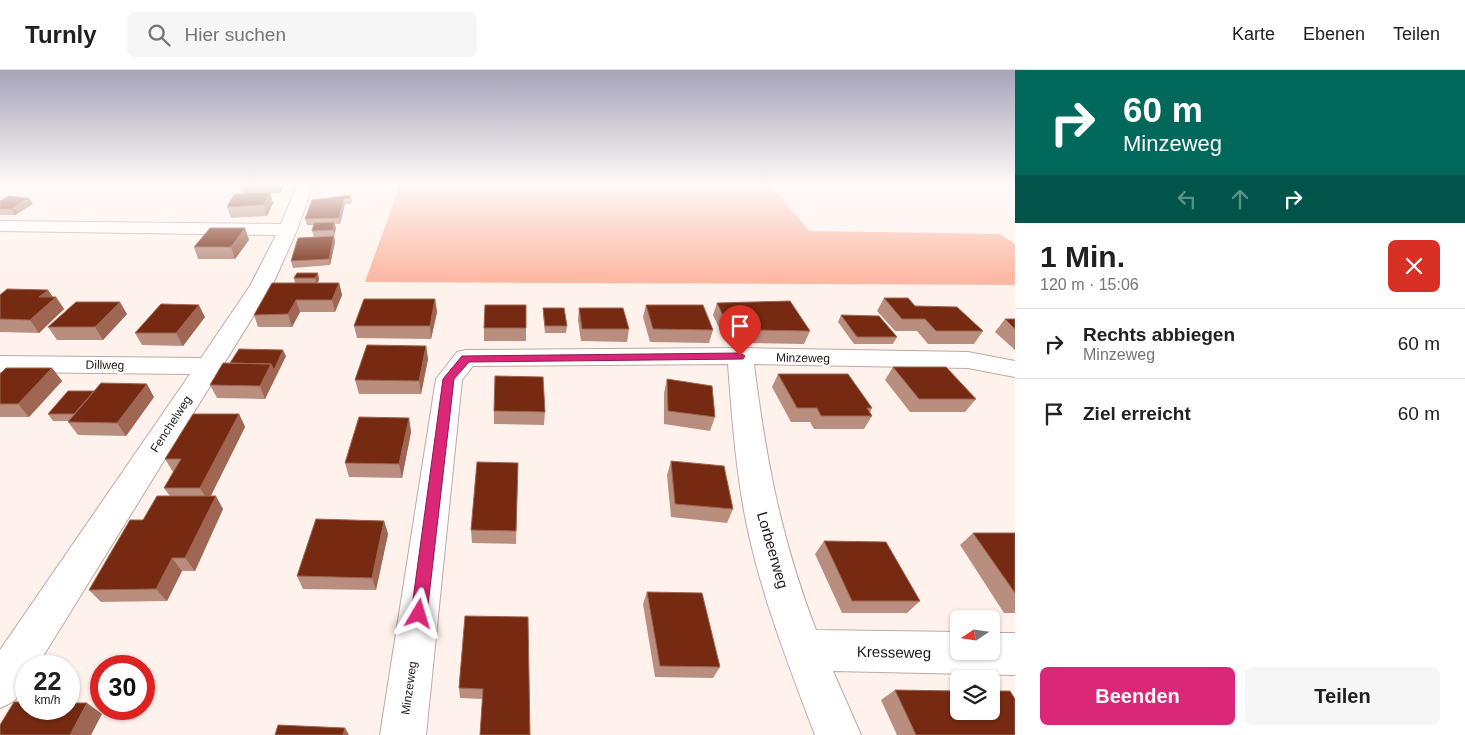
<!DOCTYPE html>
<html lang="de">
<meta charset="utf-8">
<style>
:root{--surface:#fff;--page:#f6f6f6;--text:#202124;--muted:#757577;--line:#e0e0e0;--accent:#db2777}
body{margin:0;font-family:Arial,sans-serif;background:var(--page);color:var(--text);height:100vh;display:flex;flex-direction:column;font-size:19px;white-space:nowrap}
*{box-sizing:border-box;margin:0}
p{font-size:16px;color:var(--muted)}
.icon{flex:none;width:28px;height:28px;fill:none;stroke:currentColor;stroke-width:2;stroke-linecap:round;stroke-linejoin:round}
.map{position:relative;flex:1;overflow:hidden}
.drawer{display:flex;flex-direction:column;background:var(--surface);width:450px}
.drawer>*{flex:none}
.top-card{background:#00695c;color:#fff;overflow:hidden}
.needle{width:32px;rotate:257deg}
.tools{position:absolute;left:950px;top:540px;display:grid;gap:10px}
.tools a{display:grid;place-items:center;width:50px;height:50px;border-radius:8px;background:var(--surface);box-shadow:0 1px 4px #0004;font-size:25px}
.speed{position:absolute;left:15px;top:585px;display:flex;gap:10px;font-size:25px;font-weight:700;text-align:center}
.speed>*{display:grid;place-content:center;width:65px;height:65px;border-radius:50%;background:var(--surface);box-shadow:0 1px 4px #0004;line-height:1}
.speed small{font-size:12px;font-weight:400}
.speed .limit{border:8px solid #d22;background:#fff;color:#111}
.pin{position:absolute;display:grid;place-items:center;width:42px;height:42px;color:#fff;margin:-51px -21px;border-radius:50% 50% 50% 0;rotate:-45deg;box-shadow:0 0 5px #0007}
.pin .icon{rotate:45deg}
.me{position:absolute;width:55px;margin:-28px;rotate:7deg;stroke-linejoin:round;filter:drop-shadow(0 0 4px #0008)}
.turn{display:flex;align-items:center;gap:18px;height:105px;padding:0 25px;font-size:22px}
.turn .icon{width:65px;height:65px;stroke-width:2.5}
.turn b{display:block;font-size:35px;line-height:42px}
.lanes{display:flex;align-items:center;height:48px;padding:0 25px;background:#0003;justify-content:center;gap:25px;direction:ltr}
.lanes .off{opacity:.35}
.round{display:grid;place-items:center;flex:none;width:52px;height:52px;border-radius:8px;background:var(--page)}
.headline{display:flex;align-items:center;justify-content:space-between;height:85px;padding:0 25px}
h1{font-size:30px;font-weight:700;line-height:38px}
.action{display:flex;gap:10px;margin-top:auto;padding:10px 25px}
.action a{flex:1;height:58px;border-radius:8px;background:var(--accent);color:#fff;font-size:20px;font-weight:700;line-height:58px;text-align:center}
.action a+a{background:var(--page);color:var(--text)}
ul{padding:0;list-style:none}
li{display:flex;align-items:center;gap:15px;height:70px;padding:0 25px;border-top:1px solid var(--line)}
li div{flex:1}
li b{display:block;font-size:19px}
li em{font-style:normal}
header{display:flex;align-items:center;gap:30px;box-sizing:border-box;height:70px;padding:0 25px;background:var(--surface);border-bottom:1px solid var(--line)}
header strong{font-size:24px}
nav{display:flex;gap:28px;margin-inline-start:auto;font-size:18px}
.search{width:350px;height:45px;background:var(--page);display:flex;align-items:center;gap:12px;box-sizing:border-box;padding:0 18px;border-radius:8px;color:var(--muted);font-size:19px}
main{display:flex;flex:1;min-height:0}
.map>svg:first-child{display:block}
.green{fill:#fcb9a4}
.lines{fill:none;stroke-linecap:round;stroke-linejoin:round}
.minor-casing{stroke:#beaaa3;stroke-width:2}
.minor{fill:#fff;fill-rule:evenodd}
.wall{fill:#ba8e7f}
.shaded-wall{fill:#9e6653}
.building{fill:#752a11;stroke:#9e6653}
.route{fill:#db2777;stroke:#8e194d}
.labels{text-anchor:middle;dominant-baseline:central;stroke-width:5;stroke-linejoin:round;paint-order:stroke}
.street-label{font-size:12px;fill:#1f1715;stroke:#fff}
.near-street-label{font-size:15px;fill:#1f1715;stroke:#fff}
</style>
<header>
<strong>Turnly</strong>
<div class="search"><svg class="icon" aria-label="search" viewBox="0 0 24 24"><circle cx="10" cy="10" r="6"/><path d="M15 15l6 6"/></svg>Hier suchen</div>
<nav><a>Karte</a><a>Ebenen</a><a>Teilen</a></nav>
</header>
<main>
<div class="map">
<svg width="1015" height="665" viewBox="0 0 1015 665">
<rect width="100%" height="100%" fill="#fff2ed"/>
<path class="green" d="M400 115H771L809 161 1000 164 1015 174V215L365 212Z"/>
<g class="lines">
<g class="minor-casing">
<path id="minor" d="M297 115H313L297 160 272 216 37 596H26C26 620 22 629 0 638V580L190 304 0 302V286L201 288 250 216 276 165 0 161V151L281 154Z
M740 278 968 282 1015 291V307L968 298 754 294C766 390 781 469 816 560L959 562V581H991V563H1015V605L833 601 861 665H815C789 596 762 528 747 456 736 403 732 348 728 294L473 296 462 310 426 665H380L436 309 457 282 466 280Z"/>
</g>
<use href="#minor" class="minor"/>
</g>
<path class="wall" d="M239 115H284L280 123 270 124 273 133 267 146 231 148 227 137 242 124Z
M351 125 352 131 351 134H345L340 154H335L336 158 334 166 314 167 312 161 314 155H307L305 149Z
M29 128 33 134 15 145H0V131Z
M245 158 249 170 235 189H198L194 177Z
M334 166 335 172 330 195 293 198 291 191Z
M297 203 319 209 318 213H339L342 225 335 242H300L292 257H258L254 245 295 213 294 208Z
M48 220 53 227H56L64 239 39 263 0 262V225Z
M884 228 915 236 983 261 974 274H928L917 261H895L877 241Z
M435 229 437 242 431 269 357 268 354 256Z
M717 233 810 261 804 274 749 273 746 267 723 266 713 245Z
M646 235 713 260 709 273 650 272 643 247Z
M543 238 567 256 566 263H545L543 244Z
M579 238 629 259 627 272 581 271 578 250Z
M127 244 103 270H57L48 257Z
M841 245 897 267 893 274H854L838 252Z
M205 247 183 276 142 275 135 263Z
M1005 249H1015V280L995 262Z
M484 258H526V271H484Z
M426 276 428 289 421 324H359L355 310Z
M286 286 265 329 217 328 210 315 230 293Z
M893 297 976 329 965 342H910L885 310Z
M52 298 62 311 29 347H0V304Z
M778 304 872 338 870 343 872 346 864 359H814L810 352H791L772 317Z
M667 309 715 347 710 361 664 354V323Z
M154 327 126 366 78 365 68 352V351H53L48 344Z
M494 341 545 342 544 355 494 354Z
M239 344 245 357 211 426 223 439 195 501H182L167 531 101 532 89 520 143 450 170 426 164 418 173 402 165 389Z
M409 348 411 362 402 408 349 407 345 393Z
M671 391 733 439 727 453 671 447 667 405Z
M518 393 516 474 472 473 471 460Z
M384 451 388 464 376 520 303 519 297 506Z
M973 463H1015V543H1004L960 475Z
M824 471 920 531 907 543H842L815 484Z
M647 522 720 597 713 608 655 607 643 534Z
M528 547 482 629 460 628 459 618Z
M895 620 1015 665H897L881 630Z"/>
<path class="shaded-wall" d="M278 115H284L280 123Z
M270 122 273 133 267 146 264 135Z
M29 128 33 134 15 145 11 139Z
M344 129 345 134 340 154 339 148Z
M334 152 336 158 334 166 333 160Z
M245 158 249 170 235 189 231 177Z
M334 166 335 172 330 195 329 189Z
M318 203 319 209 317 214 315 208Z
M339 213 342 225 335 242 332 230Z
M48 220 54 229 56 227 64 239 39 263 30 250 39 227Z
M435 229 437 242 431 269 430 256Z
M296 230 300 242 292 257 288 244Z
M120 232 127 244 103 270 95 257Z
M199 235 205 247 183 276 176 263Z
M426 276 428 289 421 324 419 311Z
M283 280 286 286 265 329 260 316 271 294Z
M52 298 62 311 29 347 18 334Z
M147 314 154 327 126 366 117 353Z
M239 344 245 357 208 431 200 418Z
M409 348 411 362 402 408 399 394Z
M216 426 223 439 195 501 185 488Z
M384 451 388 464 376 520 372 508Z
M172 488 182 501 167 531 156 519Z
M87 633 102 644 91 665H70Z
M345 658 349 665H343Z"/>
<path class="building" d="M270 122 264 135 227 137 234 124Z
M351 125 350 128 344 129 339 148 305 149 312 130Z
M8 126 29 128 11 139H0V131Z
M334 152 333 160 312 161 314 153Z
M210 158H245L231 177H194Z
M334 166 329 189 291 191 298 168Z
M297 203H318L315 208H294Z
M272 213H339L332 230H296L288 244 254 245Z
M7 219 48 220 39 227H56L30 250 0 249V225Z
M884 228H908L915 236 957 237 983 261H936L925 249H902Z
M364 229H435L430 256H354Z
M790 231 810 261 754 260 751 254H727L717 233Z
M76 232H120L95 257H48Z
M161 234 199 235 176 263H135Z
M485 235H526V258H484Z
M646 235H703L713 260 653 259Z
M543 238H564L567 256H545Z
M579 238H623L629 259H582Z
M841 245 879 246 897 267H857Z
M1005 249H1015V259Z
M367 275 426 276 419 311 355 310Z
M239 279 283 280 274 300 271 294 230 293Z
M223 293 271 294 260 316 210 315Z
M893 297H946L976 329H919Z
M6 298H52L18 334H0V304Z
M778 304H848L872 338H867L872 346H821L817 338H797Z
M495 306 543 307 545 342 494 341Z
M667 309 712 316 715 347 668 341Z
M101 313 147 314 117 353 68 352Z
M68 321H94L74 344H48Z
M193 344H239L200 418H164L181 389H165Z
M359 347 409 348 399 394 345 393Z
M671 391 724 396 733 439 675 434Z
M477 392 518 393 516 461 471 460Z
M157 426H216L185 488H172L156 519 89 520 130 450H143Z
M316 449 384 451 372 508 297 506Z
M973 463H1015V523Z
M824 471 886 472 920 531H852Z
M647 522 702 523 720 597 660 596Z
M465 546 528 547 530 665H480L483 619 459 618Z
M895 620 959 621V641H991V621H1010L1015 629V665H916Z
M14 632H26V639H69V633H87L70 665H0V655Z
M278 655 345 658 343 665H275Z"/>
<linearGradient id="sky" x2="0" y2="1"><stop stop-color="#a5a4b8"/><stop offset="0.55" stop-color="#fff9f7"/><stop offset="1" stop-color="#fff9f7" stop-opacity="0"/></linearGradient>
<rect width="1015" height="208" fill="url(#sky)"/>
<path class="route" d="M740 283 745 286 743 289 469 292 454 309 427 544 425 549 419 551 414 549 411 544 443 309 462 286Z"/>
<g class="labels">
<g class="street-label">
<text transform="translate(803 288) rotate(1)">Minzeweg</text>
<text transform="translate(105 295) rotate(1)">Dillweg</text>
<text transform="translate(171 354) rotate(-57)">Fenchelweg</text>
<text transform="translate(409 618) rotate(-82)">Minzeweg</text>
</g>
<g class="near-street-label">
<text transform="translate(773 480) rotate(74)">Lorbeerweg</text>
<text transform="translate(894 582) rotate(1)">Kresseweg</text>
</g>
</g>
</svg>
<div class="tools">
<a><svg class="needle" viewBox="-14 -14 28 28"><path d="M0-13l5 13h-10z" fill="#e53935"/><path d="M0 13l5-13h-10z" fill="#757577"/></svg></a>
<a><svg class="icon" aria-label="layers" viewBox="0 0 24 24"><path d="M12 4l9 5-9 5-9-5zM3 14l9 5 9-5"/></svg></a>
</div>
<div class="speed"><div>22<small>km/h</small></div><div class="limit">30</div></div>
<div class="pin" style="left:740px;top:286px;background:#d93025"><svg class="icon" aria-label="arrive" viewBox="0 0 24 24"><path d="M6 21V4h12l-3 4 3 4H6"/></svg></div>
<svg class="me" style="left:419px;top:544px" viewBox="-20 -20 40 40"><path d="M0-17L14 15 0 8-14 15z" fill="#db2777" stroke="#fff" stroke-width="4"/></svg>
</div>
<section class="drawer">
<div class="top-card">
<div class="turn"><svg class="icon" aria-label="right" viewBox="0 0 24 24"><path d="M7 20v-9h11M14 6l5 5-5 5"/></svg><div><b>60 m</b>Minzeweg</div></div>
<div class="lanes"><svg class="icon off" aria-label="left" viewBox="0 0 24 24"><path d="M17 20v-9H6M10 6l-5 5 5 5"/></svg><svg class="icon off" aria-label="ahead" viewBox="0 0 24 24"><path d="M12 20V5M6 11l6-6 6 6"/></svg><svg class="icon" aria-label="right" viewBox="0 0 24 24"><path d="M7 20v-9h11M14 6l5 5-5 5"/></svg></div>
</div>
<div class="headline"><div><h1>1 Min.</h1><p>120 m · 15:06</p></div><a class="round" style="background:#d93025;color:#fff"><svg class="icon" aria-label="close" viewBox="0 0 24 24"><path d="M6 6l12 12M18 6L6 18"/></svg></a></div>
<ul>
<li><svg class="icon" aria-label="right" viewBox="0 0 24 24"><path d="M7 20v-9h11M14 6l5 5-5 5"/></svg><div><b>Rechts abbiegen</b><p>Minzeweg</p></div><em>60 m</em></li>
<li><svg class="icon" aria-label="arrive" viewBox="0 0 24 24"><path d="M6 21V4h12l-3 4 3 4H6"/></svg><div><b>Ziel erreicht</b></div><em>60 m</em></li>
</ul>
<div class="action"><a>Beenden</a><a>Teilen</a></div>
</section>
</main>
